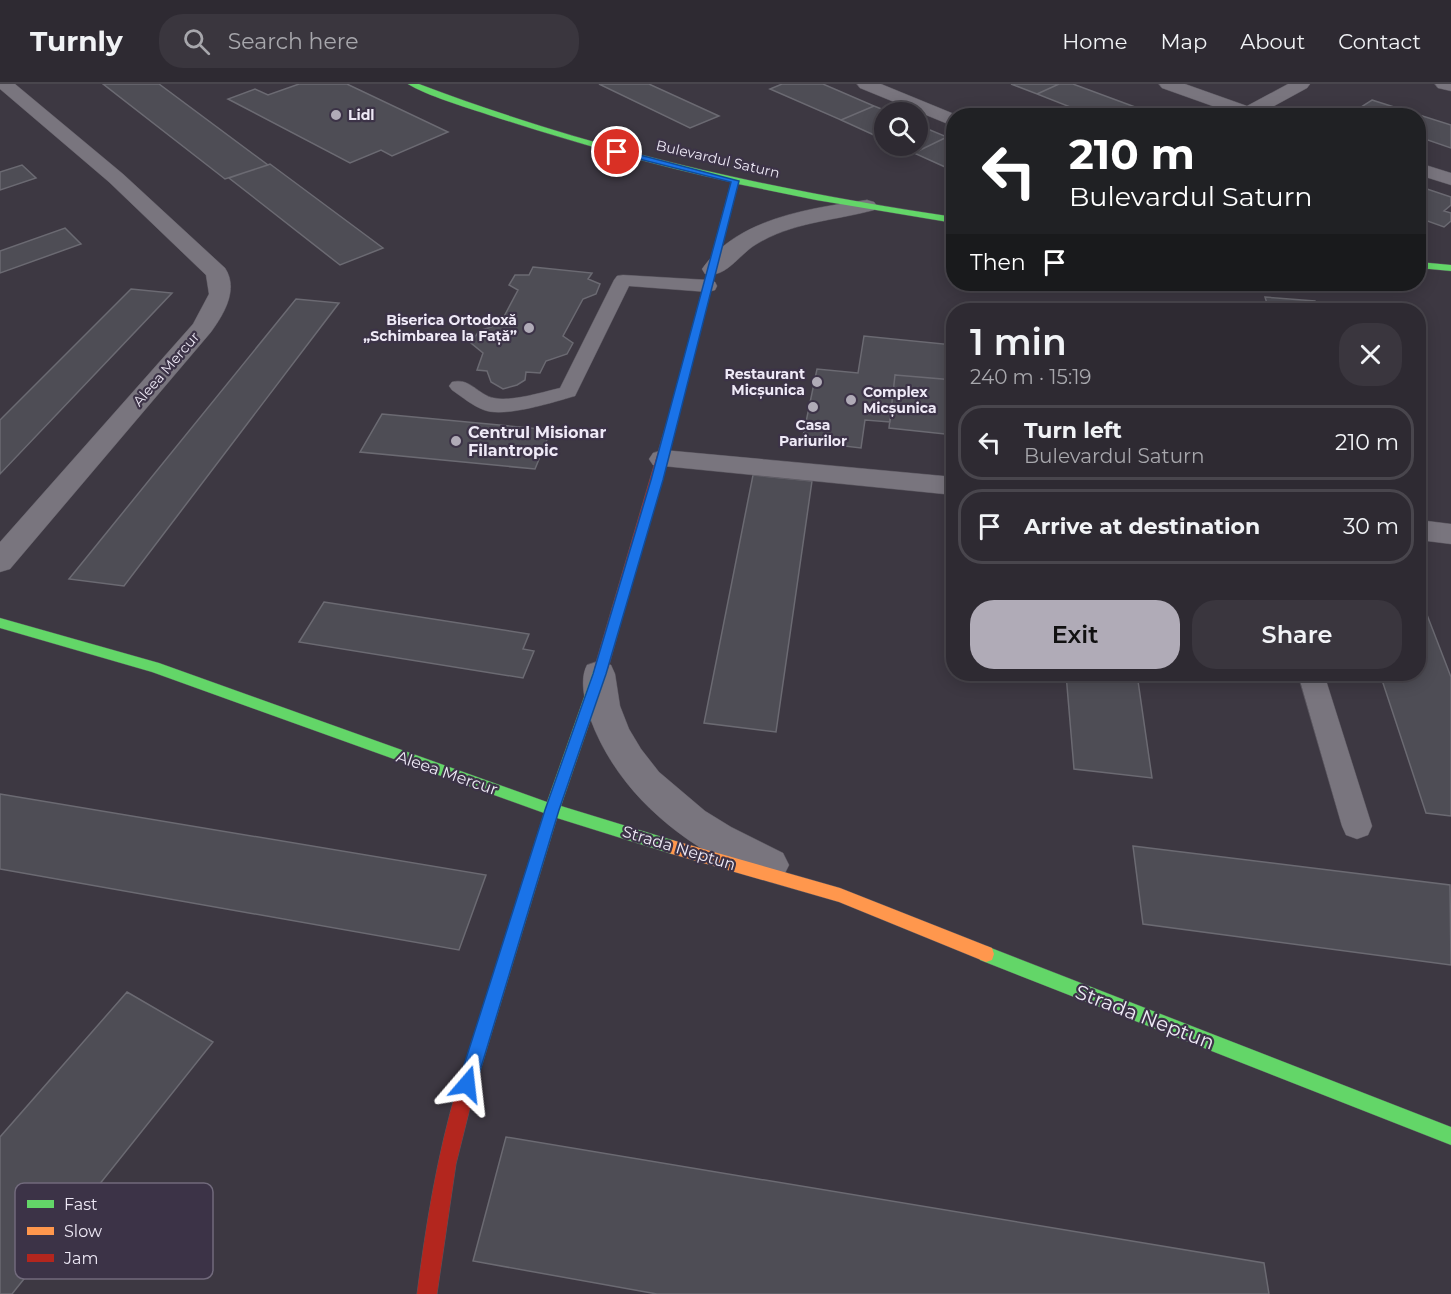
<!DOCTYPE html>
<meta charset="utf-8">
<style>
:root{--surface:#2e2a32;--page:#3a363e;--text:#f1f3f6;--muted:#a7a7ac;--line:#49464d;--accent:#b0abb7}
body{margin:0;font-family:Montserrat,sans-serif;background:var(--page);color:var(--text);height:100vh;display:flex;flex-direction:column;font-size:22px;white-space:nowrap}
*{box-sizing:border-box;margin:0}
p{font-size:20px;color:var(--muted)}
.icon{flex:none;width:33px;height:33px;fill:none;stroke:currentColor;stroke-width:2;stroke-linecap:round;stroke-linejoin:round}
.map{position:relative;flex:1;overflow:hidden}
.side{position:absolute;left:946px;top:219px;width:480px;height:378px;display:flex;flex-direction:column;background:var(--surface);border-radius:24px;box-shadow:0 3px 15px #0003,0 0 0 2px var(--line)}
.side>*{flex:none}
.hud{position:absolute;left:946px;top:24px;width:480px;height:183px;border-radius:24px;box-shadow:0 3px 15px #0003,0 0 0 2px var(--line);background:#202124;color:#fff;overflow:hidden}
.controls{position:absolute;left:874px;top:18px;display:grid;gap:12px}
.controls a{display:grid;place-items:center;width:54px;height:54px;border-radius:50%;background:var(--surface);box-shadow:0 3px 15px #0003,0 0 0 2px var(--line);font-size:30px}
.pin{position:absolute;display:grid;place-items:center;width:51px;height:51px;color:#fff;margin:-26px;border:3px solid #fff;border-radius:50%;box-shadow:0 2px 6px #0007}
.me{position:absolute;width:66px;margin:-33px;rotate:17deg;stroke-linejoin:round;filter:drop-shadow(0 0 4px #0008)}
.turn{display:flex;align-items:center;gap:21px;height:126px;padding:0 24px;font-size:27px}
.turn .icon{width:78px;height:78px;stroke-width:2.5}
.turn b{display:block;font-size:42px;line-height:51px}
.then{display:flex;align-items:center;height:57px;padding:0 24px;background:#0003;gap:12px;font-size:22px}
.round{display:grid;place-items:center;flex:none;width:63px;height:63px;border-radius:24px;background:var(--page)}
.headline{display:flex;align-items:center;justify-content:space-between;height:102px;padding:0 24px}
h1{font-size:36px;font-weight:600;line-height:45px}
.primary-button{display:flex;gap:12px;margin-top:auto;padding:12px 24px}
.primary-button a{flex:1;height:69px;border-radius:24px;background:var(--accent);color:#111;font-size:24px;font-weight:600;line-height:69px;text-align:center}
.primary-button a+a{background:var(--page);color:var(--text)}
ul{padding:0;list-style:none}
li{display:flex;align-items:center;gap:18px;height:75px;margin:0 12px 9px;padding:0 12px;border:3px solid var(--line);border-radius:24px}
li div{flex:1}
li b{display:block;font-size:22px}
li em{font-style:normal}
header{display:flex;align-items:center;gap:36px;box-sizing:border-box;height:84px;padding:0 30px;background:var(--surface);border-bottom:2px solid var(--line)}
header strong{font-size:28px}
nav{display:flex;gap:33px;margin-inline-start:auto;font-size:21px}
.search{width:420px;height:54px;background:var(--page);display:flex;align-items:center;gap:15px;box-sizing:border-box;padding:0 21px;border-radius:24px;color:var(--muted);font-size:22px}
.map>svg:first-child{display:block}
.building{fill:#4e4d55;stroke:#6b6a72;stroke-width:1.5}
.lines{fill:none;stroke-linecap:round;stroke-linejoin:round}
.lane-casing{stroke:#59555e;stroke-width:1}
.street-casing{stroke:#59555e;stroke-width:1}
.fast-casing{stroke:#59555e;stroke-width:1}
.slow-casing{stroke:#59555e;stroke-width:1}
.jam-casing{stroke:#59555e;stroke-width:1}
.lane{fill:#79757e;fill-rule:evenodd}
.street{fill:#79757e;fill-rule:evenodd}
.fast{fill:#63d668;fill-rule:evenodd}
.slow{fill:#ff974d;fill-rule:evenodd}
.jam{fill:#b3261e;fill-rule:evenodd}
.route{fill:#1a73e8;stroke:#114b97;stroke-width:1.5}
.poi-dot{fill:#b0abb7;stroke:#3c3347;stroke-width:2}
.labels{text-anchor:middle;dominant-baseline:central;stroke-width:4.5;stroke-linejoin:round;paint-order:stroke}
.far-poi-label{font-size:14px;font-weight:bold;fill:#eee9f6;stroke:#3c3347;text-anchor:start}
.far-street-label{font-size:14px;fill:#eee9f6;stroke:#3c3347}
.poi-label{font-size:16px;font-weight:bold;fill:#eee9f6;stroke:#3c3347;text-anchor:start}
.street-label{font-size:16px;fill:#eee9f6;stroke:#3c3347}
.near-street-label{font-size:20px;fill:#eee9f6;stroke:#3c3347}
.key{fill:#3c3347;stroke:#716a7c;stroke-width:1.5}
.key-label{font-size:16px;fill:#eee9f6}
</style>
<header>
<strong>Turnly</strong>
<div class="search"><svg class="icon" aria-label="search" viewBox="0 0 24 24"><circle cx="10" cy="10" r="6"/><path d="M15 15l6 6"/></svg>Search here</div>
<nav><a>Home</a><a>Map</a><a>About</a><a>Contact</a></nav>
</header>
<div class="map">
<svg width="1451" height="1210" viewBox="0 0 1451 1210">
<rect width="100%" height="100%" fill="#3d3842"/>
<path class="building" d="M103 0H159L268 81 225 95Z
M299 0H347L448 48 392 72 381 66 350 79 228 15 255 5 268 11Z
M599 0H649L719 32 690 44Z
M782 0H823L874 22 841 36 770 5Z
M1011 0H1059L1037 10Z
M1059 0H1073L1154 30 1093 32 1037 10Z
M1372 16 1451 41V64L1419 53V32L1350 30Z
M874 22 889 28H885V56L841 36Z
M918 41 947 53 914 69 898 62H918Z
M947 53 954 56V87L914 69Z
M270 80 383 164 340 181 229 94Z
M22 81 36 94 0 106V88Z
M1424 104 1451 113V121L1444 127 1451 129V137L1444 143 1419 134V107Z
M65 144 81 160 0 189V167Z
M533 183 592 189 588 195 600 200 596 210 583 215 563 252 573 259 567 270 546 277 540 289 526 288 525 296 517 301 503 305 491 298 487 287 477 286 483 269 471 259 479 247 500 240 518 206 509 201 515 191H529Z
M131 205 172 209 0 390V336Z
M1265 213 1315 217 1319 226H1269Z
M296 215 339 219 124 502 69 495Z
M954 250V296L895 291 890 338 865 336 861 364 802 357 817 285 858 289 864 252 953 261Z
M895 291 954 296V351L889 344Z
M382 330 551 346 535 385 360 368Z
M753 391 812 397 776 648 704 639Z
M1419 510 1451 593V732L1426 729 1380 590H1419Z
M324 518 529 550 523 565 534 567 523 594 299 558Z
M1066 590H1137L1152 694 1074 685Z
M0 710 486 791 459 866 0 785Z
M1133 762 1450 801 1451 881 1143 840Z
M127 908 213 958 12 1210H0V1053Z
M506 1053 1264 1179 1269 1210H657L473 1177Z"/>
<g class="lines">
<g class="lane-casing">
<path id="lane" d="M623 191 708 196 715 198 717 202 715 206 708 208 629 202 575 312C554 318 504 334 484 326 473 322 462 313 452 306L449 302 452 298C470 293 478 311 494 314 511 318 543 308 560 304L614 196 617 192Z
M1298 590H1324L1372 742 1368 751 1357 755 1346 751 1342 742Z"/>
</g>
<g class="street-casing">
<path id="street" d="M0 0H15L123 90 225 184C239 205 224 230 211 248L10 485 0 488V458L193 240 209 210 206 191 109 98 0 5Z
M857 0H881L959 32H954V41L948 40 860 4Z
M1159 0H1185L1247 22 1288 0H1310L1307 4 1263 28 1267 32H1233L1235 30 1162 4Z
M1435 0H1451V7L1438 4Z
M1419 79 1451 89V101L1419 91Z
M867 116 874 118 877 122 874 126C833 137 792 138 755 161 739 171 725 195 705 190L702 185C737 134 811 124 867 116Z
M663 366 954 393V411L653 381 649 375 653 369Z
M1419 436 1451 440V460L1419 456Z
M599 577 611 581 615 590 620 622 629 645 641 665 659 688 705 727 731 743 783 769 789 781 783 793 770 798C692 769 619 714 590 634 585 618 579 596 587 581Z"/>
</g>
<g class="fast-casing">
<path id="fast" d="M408 0H419C596 67 767 105 954 133V139L816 116 738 100 680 327 675 330 670 327 731 98C649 80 569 57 489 31 468 24 425 11 408 0Z
M1419 178 1451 181V187L1419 184Z
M0 534 159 579 547 718 594 585 596 581H606L608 585 561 722 672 756 677 758 680 763 677 768 672 770 557 734 475 1004 472 1010 466 1013 460 1010 457 1004 544 729 152 588 0 544Z
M986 862 1451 1043V1061L980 876 978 870 980 864Z"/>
</g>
<g class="slow-casing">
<path id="slow" d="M672 756 840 804 992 864 994 870 992 876 986 878 839 818 672 770 667 768 664 763 667 758Z"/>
</g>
<g class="jam-casing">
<path id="jam" d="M675 324 680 327 608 585 606 589H596L594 585 670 327Z
M466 995 472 998 475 1004 456 1080 437 1210H417C426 1140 437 1072 457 1004L460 998Z"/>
</g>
<use href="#lane" class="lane"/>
<use href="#street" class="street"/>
<use href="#fast" class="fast"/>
<use href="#slow" class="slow"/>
<use href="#jam" class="jam"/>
</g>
<path class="route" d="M617 65 739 97 663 396 606 590 559 726 476 1000 473 1007 467 1009 461 1007 458 1000 545 726 593 590 651 396 731 98 615 69V66Z"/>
<g class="poi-dot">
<circle cx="336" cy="31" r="6"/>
<circle cx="529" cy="244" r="6"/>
<circle cx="817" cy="298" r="6"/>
<circle cx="851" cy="316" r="6"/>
<circle cx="813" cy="323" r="6"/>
<circle cx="456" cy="357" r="6"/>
</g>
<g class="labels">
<g class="far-poi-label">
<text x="348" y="31">Lidl</text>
<text x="517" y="236" text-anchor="end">Biserica Ortodoxă<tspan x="517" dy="16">„Schimbarea la Față”</tspan></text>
<text x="805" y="290" text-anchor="end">Restaurant<tspan x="805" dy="16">Micșunica</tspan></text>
<text x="863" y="308">Complex<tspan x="863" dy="16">Micșunica</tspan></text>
<text x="813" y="341" text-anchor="middle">Casa<tspan x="813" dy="16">Pariurilor</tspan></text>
</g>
<g class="far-street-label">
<text transform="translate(718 75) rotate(13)">Bulevardul Saturn</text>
<text transform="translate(166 285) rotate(-49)">Aleea Mercur</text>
</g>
<g class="poi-label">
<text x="468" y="348">Centrul Misionar<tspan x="468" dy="18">Filantropic</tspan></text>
</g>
<g class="street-label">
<text transform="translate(447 689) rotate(19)">Aleea Mercur</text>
<text transform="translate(679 764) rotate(17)">Strada Neptun</text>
</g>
<g class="near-street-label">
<text transform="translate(1145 933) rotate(21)">Strada Neptun</text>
</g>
</g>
<rect x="15" y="1099" width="198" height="96" rx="9" class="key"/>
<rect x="27" y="1116" width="27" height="8" fill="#63d668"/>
<rect x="27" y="1143" width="27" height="8" fill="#ff974d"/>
<rect x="27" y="1170" width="27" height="8" fill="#b3261e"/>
<g class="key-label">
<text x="64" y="1126">Fast</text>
<text x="64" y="1153">Slow</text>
<text x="64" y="1180">Jam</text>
</g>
</svg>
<div class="controls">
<a><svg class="icon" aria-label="search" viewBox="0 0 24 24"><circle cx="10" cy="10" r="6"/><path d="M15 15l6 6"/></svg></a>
</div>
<div class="pin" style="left:617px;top:68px;background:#d93025"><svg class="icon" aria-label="arrive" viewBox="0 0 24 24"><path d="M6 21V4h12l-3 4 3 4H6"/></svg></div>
<svg class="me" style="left:467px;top:1000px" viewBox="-20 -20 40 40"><path d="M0-17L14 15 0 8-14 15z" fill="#1a73e8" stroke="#fff" stroke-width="4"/></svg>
<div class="hud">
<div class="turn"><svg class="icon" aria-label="left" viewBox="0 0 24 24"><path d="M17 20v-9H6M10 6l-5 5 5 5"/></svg><div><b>210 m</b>Bulevardul Saturn</div></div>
<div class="then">Then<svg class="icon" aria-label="arrive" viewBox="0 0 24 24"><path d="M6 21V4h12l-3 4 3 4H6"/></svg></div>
</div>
<section class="side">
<div class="headline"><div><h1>1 min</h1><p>240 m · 15:19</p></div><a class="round"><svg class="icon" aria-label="close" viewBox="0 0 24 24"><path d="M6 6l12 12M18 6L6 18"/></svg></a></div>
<ul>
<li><svg class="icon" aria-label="left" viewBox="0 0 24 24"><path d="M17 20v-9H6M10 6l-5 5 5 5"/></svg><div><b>Turn left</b><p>Bulevardul Saturn</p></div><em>210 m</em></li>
<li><svg class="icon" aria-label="arrive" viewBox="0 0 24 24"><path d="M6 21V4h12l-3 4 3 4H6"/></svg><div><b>Arrive at destination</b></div><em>30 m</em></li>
</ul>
<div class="primary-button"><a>Exit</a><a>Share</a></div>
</section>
</div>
